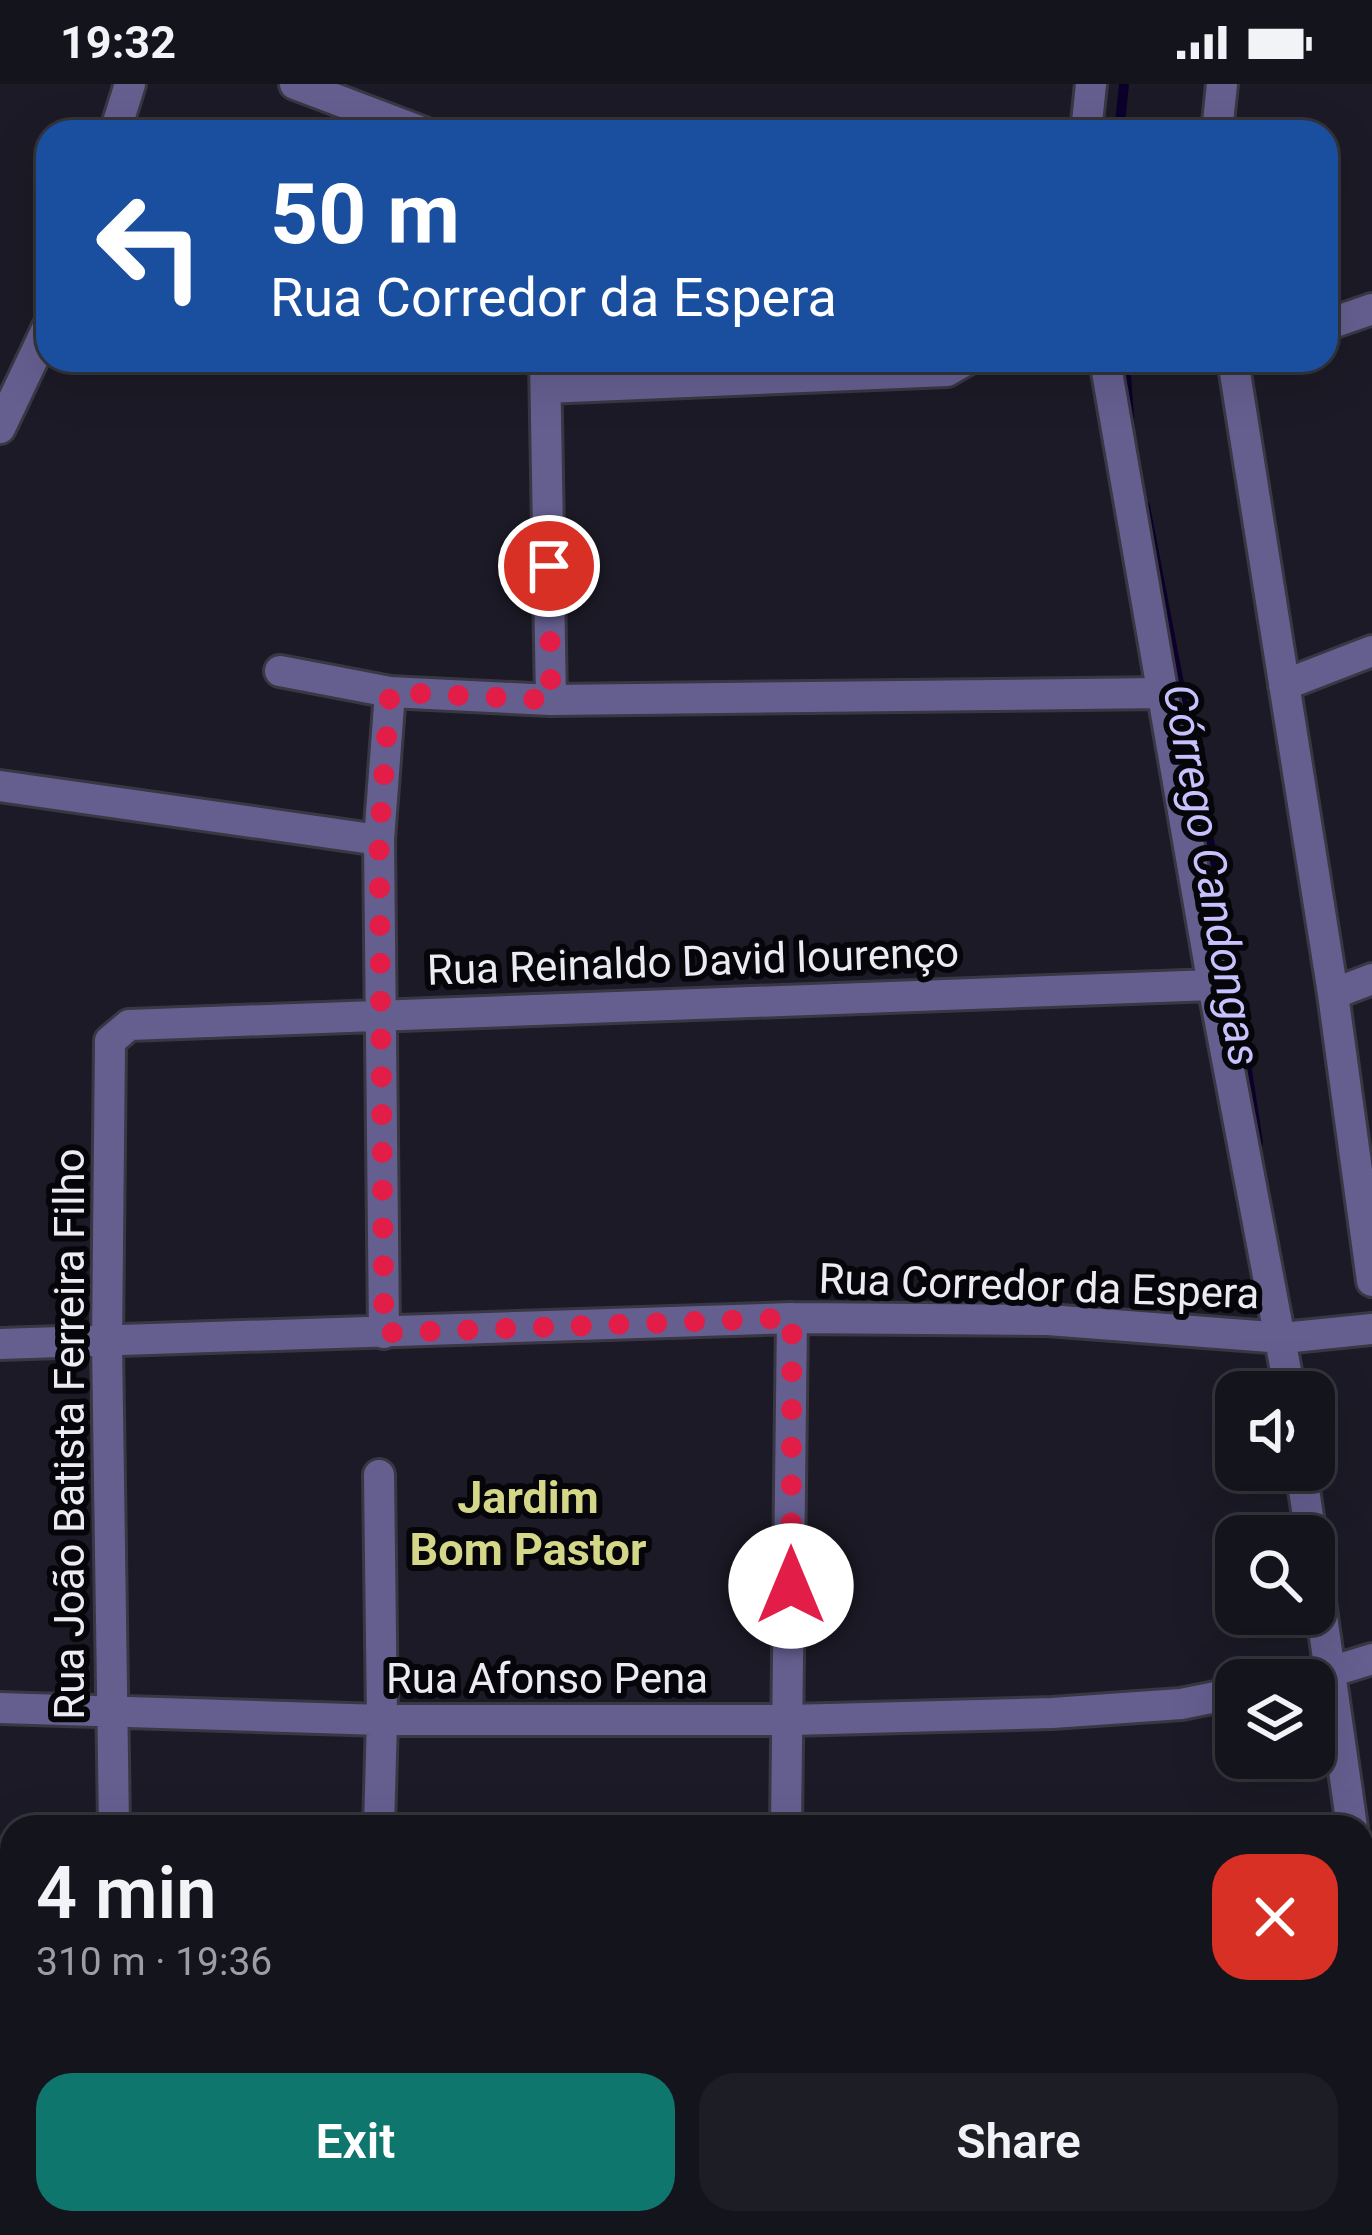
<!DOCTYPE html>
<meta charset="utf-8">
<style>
:root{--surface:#14141c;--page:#1d1d25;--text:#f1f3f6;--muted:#9d9ea3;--line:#33333b;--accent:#0f766e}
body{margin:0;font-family:Roboto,sans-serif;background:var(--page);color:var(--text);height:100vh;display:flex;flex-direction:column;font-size:45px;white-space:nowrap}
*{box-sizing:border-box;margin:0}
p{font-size:39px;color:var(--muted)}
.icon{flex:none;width:66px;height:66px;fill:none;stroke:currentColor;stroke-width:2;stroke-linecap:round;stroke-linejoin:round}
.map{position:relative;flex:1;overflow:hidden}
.details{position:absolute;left:0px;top:1731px;width:1374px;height:420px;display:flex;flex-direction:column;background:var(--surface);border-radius:36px 36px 0 0;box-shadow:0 12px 48px #0002,0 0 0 3px var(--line)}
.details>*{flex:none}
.banner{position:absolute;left:36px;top:36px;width:1302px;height:252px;border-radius:36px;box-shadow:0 12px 48px #0002,0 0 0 3px var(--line);background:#1a4fa0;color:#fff;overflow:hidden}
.controls{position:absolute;left:1215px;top:1287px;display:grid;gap:24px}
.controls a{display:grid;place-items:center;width:120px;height:120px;border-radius:24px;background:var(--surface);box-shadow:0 12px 48px #0002,0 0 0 3px var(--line);font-size:60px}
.pin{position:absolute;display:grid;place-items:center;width:102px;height:102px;color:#fff;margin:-51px;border:6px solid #fff;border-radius:50%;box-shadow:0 3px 12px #0007}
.me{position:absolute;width:132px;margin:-66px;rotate:0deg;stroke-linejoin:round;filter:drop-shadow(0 0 9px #0008)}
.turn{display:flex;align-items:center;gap:42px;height:252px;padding:0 36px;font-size:54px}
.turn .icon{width:156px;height:156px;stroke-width:2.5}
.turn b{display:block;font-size:84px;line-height:102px}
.round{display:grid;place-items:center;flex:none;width:126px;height:126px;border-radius:36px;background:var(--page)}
.overview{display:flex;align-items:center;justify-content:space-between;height:204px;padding:0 36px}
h1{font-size:72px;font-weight:600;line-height:90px}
.primary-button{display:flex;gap:24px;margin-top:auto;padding:24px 36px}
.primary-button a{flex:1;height:138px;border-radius:36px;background:var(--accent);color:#fff;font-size:48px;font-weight:600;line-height:138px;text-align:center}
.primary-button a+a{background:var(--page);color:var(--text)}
.status{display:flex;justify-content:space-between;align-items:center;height:84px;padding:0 60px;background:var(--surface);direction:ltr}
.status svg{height:33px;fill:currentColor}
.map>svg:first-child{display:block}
.green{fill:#423c65}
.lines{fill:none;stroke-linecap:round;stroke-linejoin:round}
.stream{stroke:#0c002b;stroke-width:10}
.pedestrian-casing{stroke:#383743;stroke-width:33}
.minor-casing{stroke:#383743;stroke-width:36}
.tertiary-casing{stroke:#383743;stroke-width:36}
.path{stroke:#7c7b85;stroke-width:6;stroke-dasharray:12 6;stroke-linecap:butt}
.pedestrian{stroke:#655f90;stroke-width:27}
.minor{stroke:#655f90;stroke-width:30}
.tertiary{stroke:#655f90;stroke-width:30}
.route{stroke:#e11d48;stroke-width:21;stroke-dasharray:0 37.8}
.labels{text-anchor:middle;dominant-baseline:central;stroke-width:12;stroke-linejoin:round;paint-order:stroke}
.street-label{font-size:42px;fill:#ebebf3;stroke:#06060a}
.water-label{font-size:45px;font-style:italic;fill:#c7c1fd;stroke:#06060a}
.neighbourhood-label{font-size:45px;font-weight:bold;fill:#d4d688;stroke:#06060a}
</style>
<div class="status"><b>19:32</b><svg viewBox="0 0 49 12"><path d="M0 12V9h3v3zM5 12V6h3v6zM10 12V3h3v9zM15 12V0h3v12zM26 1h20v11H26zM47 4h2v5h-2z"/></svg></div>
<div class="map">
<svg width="1372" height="2151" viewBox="0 0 1372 2151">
<rect width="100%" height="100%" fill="#1b1a26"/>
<path class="green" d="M559 276H962L957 280 560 288Z
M360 2139H800L809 2151H345Z"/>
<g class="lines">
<path class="stream" d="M1119 48 1124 0
M1125 276 1129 333
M1145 422 1224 834 1258 1059
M1362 1754 1370 1810"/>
<g class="pedestrian-casing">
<path id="pedestrian" d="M1218 2139 1227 2151"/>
</g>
<g class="minor-casing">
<path id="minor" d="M295 0 422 48
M1086 48 1091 0
M1217 48 1222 0
M1326 241 1372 225
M545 276 551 616
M1105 276 1213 901 1290 1308
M1233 276 1333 910 1372 1197
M546 304 947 287 966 276
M280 587 390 608 551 616 1162 609
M1284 601 1372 567
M0 702 379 756
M1333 910 1372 895
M384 1249 379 756 390 608
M0 1260 792 1234 1048 1236 1283 1254 1372 1245
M1301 1386 1311 1452
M379 1391 382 1636 379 1743
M1314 1476 1352 1743
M1304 1596 1372 1575
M0 1624 382 1636H790L1052 1629 1181 1620 1236 1609
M114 1743 107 1259 110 957 129 941 1213 901
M786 1743 792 1234
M1362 1812 1372 1882
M857 2139 866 2151
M106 2151 107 2139
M330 2151 346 2139"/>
</g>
<g class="tertiary-casing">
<path id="tertiary" d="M115 48 130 0
M0 344 48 243"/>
</g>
<path class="path" d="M1139 279 1204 280
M468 2139 478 2151
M786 2139 795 2151
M543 2151 559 2139
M753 2151 769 2139"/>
<use href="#pedestrian" class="pedestrian"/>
<use href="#minor" class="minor"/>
<use href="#tertiary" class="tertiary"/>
</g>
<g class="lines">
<path class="route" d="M549 482 551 616 390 608 379 756 384 1249 792 1234 791 1502"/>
</g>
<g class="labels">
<g class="street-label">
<text transform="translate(693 877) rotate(-2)">Rua Reinaldo David lourenço</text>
<text transform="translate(1039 1202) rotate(2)">Rua Corredor da Espera</text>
<text transform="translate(69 1350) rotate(-90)">Rua João Batista Ferreira Filho</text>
<text x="547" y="1594">Rua Afonso Pena</text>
</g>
<g class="water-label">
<text transform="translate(1212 791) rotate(80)">Córrego Candongas</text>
</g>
<g class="neighbourhood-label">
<text x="528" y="1413">Jardim<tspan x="528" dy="52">Bom Pastor</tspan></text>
</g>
</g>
</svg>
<div class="controls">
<a><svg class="icon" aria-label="sound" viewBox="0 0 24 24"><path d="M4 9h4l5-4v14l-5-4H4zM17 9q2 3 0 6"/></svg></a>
<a><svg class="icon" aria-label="search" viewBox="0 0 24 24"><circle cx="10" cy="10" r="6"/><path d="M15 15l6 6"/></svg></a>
<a><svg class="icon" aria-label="layers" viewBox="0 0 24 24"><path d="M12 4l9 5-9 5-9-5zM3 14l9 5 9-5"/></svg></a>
</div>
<div class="pin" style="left:549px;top:482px;background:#d93025"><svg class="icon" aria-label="arrive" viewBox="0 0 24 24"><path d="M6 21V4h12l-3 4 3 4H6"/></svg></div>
<svg class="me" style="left:791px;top:1502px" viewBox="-20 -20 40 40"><circle r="19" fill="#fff"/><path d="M0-13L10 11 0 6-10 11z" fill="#e11d48"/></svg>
<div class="banner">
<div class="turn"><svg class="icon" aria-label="left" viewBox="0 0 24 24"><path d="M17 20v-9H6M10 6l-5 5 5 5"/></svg><div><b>50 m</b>Rua Corredor da Espera</div></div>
</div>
<section class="details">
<div class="overview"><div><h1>4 min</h1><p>310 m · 19:36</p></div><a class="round" style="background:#d93025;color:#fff"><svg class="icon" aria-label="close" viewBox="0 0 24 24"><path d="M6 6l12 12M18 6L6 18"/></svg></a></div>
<div class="primary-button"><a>Exit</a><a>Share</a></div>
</section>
</div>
